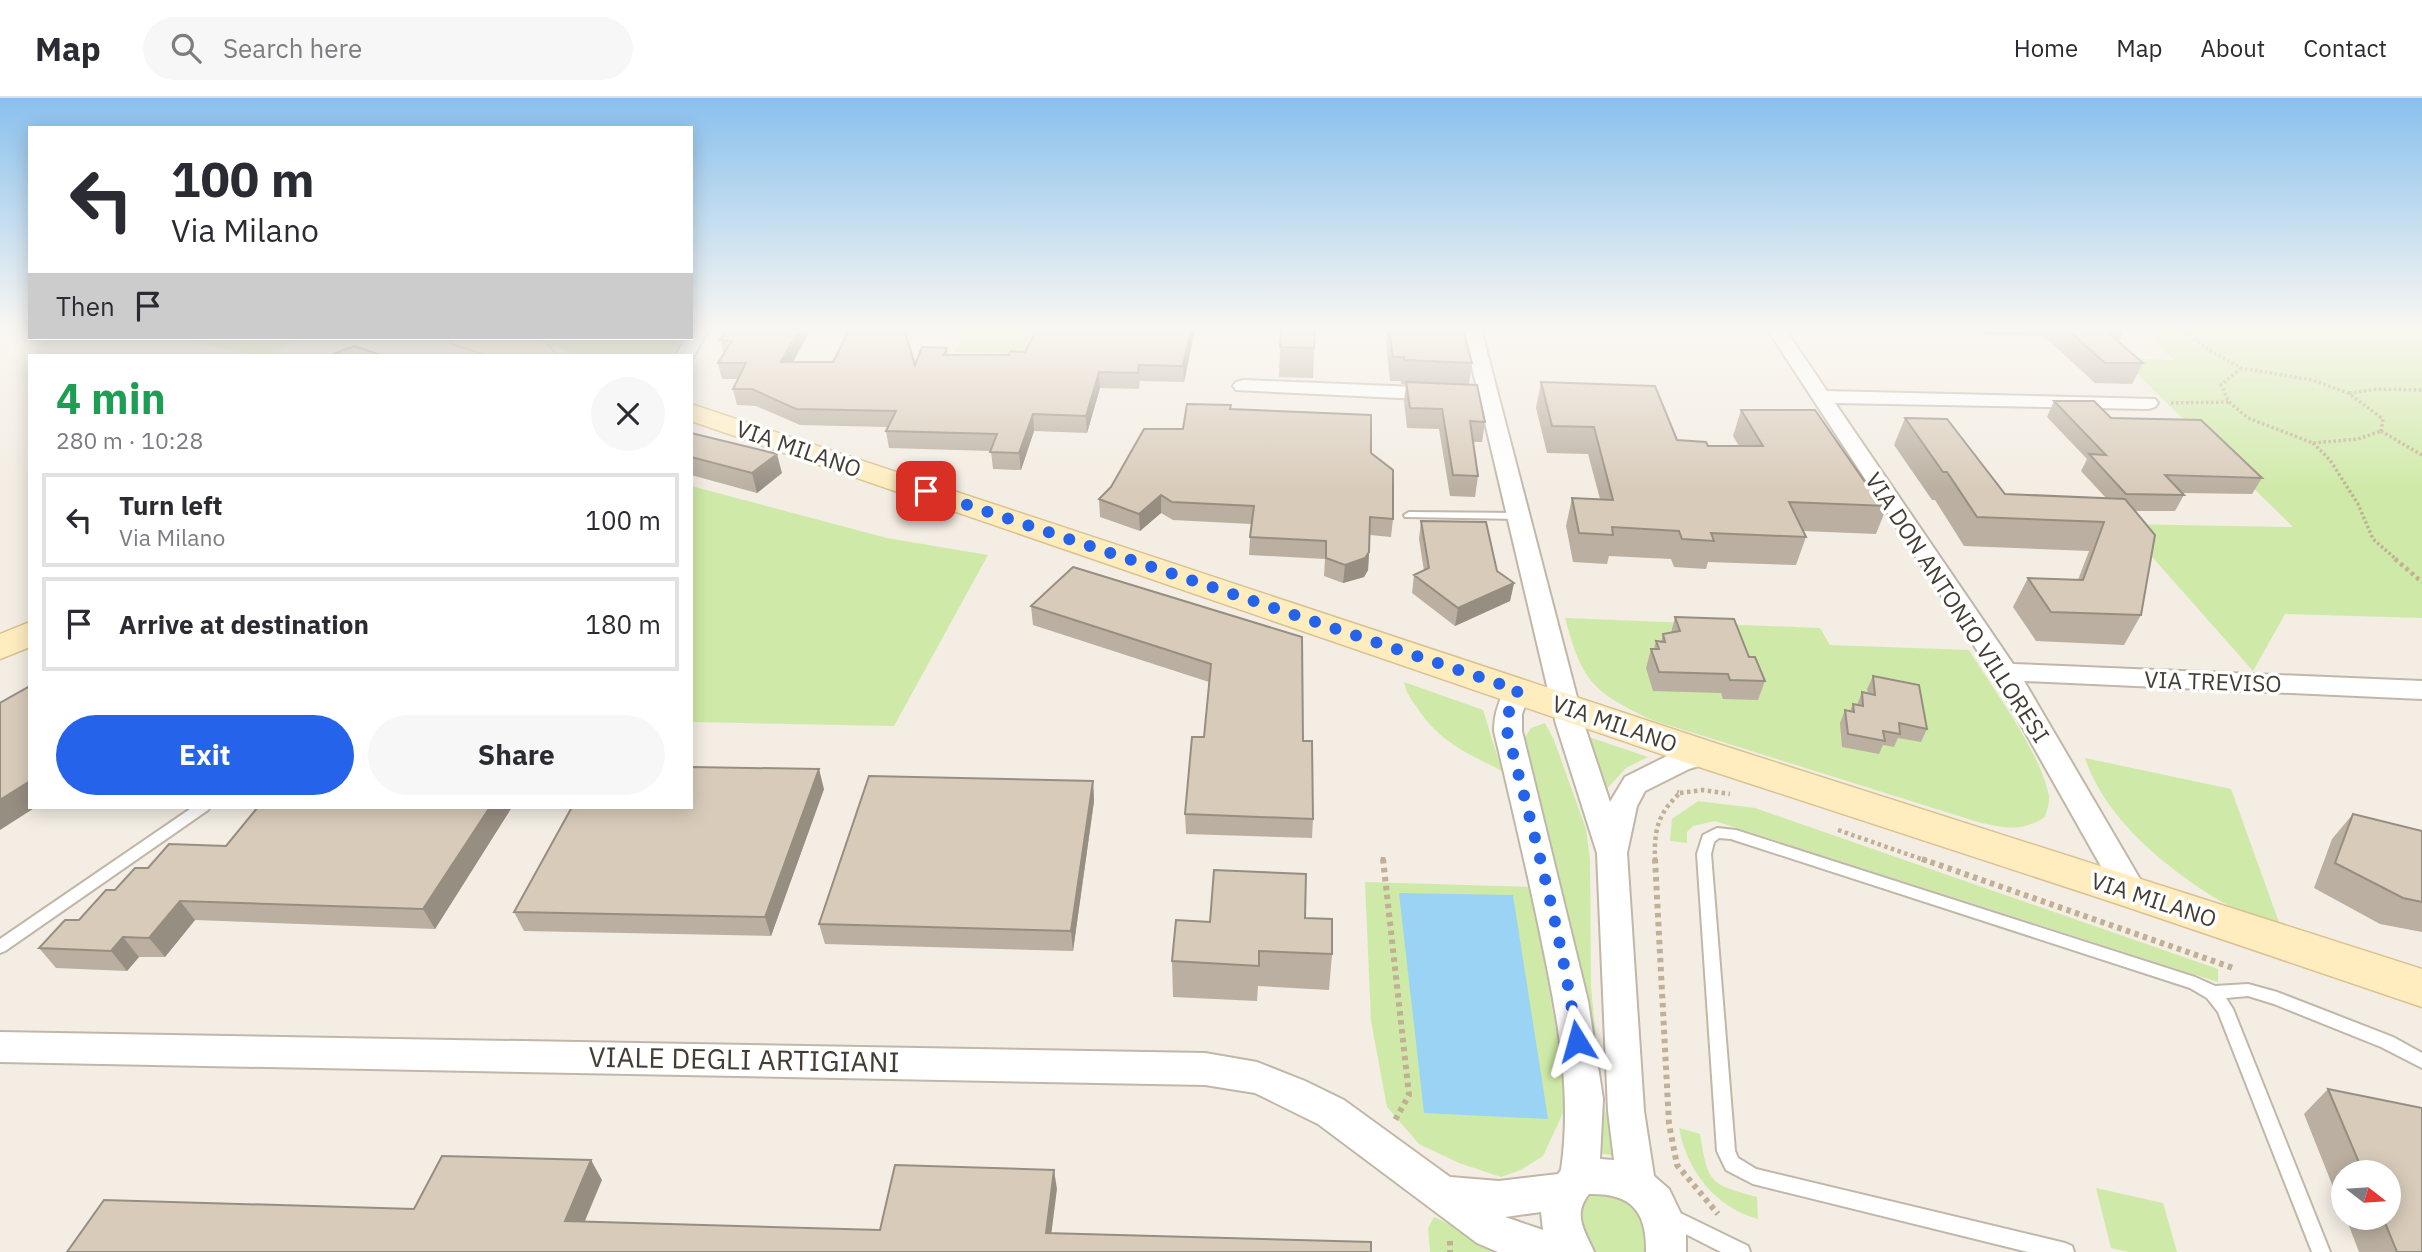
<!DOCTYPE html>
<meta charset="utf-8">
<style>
:root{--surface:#fff;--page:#f7f7f7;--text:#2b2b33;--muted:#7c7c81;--line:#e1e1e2;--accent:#2563eb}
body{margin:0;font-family:"IBM Plex Sans",sans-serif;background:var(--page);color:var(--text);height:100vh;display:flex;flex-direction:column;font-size:26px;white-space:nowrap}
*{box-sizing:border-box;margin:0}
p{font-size:23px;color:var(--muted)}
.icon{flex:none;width:38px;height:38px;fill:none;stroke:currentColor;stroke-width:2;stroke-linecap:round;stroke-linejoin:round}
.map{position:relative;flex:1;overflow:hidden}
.details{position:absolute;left:28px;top:256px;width:665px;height:455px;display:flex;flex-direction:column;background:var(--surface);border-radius:0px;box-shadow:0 4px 18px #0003}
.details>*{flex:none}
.banner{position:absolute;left:28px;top:28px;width:665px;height:214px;border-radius:0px;box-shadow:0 4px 18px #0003;background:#fff;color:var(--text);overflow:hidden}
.needle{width:46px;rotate:107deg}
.tools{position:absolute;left:2331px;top:1062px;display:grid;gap:14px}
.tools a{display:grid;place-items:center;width:70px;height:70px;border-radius:50%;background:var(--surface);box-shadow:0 4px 18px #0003;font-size:35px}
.pin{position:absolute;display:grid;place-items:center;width:60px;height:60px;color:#fff;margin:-30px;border-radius:14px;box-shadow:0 4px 10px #0006}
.me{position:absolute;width:77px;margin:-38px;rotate:352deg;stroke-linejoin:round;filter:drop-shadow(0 0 5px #0008)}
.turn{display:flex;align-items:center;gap:24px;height:147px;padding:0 28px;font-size:32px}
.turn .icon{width:91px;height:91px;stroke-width:2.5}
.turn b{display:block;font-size:49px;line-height:60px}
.then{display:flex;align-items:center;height:66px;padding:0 28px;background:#0003;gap:14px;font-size:26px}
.round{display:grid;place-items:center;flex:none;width:74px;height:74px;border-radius:37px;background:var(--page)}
.summary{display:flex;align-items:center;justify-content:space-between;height:119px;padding:0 28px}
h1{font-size:42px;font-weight:700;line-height:52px;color:#1e9e55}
.cta{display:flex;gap:14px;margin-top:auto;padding:14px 28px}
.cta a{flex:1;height:80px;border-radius:42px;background:var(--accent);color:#fff;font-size:28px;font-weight:700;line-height:80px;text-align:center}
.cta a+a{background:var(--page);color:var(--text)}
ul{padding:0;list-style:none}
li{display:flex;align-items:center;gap:21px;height:94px;margin:0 14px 10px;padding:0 14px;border:4px solid var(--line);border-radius:0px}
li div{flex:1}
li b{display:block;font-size:26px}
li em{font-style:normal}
header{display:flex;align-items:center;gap:42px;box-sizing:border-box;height:98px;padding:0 35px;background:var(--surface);border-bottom:2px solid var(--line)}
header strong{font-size:33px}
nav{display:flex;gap:38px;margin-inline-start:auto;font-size:24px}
.search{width:490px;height:63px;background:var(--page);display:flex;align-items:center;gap:18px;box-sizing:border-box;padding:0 24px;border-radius:38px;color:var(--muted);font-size:26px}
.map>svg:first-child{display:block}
.green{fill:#cfeaa8}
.water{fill:#9ad3f4}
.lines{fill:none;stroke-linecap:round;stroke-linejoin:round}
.service-casing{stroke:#c1b7a8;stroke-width:4}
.minor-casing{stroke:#c1b7a8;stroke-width:4}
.secondary-casing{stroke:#d9c291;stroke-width:3}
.path-far2{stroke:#c1b095;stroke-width:3.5;stroke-dasharray:2.5 2.5;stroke-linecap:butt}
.path-far1{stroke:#c1b095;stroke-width:4.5;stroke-dasharray:3.5 3.5;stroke-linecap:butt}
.path{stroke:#c1b095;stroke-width:6;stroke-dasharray:4.5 4.5;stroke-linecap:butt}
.service{fill:#fff;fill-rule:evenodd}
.minor{fill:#fff;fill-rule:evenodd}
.secondary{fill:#ffedc0;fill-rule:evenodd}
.wall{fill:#baafa0}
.shaded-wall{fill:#978e82}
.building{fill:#d8cbba;stroke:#978e82;stroke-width:2}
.route{stroke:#2563eb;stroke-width:12;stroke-dasharray:0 21.6}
.labels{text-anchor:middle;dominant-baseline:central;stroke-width:7;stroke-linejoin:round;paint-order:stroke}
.street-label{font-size:23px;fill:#443d33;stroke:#fff}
.near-street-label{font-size:28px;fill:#443d33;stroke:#fff}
</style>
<header>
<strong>Map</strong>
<div class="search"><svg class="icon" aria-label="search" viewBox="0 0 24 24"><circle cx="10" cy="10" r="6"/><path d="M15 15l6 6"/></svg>Search here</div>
<nav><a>Home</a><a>Map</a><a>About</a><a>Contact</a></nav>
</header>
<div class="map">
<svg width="2422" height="1154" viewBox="0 0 2422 1154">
<rect width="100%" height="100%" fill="#f3ede3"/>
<path class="green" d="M711 231H1034L1024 256 954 254 965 235 708 237Z
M2143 231H2422V520L2285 516 2253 573 2123 426 2293 429 2121 260 2174 262Z
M179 240H297L272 257H252Z
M530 240H682L671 257H577Z
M691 388 887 440 988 457 894 628 691 624Z
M1565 520 1820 530 1830 547 1969 552C1993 591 2040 653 2049 698 2050 704 2047 712 2045 719 2022 734 2007 730 1981 725L1652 622C1592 594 1582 583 1565 520Z
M1404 584 1483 612 1502 673C1465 654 1439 644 1416 608 1410 600 1406 594 1404 584Z
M1545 625 1554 642 1586 731 1590 761 1591 889 1602 1001 1617 1058 1591 1054 1519 648 1531 630Z
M1586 638 1648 659 1626 670 1601 697Z
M2085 660 2231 691 2280 827C2261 819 2238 814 2220 803 2166 770 2105 721 2085 660Z
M1698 703 1755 710 2218 871V884L1715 723 1693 728 1687 734V745L1670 743 1672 721Z
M1365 784 1531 789 1563 973 1564 1013 1543 1058 1521 1072 1501 1079 1459 1065 1419 1046 1387 1009 1371 923Z
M1679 1030 1700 1036C1708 1085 1709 1086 1757 1099L1758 1121C1715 1109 1687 1073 1679 1030Z
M1607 1090 1648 1115 1647 1154H1595C1575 1136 1578 1127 1581 1102L1591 1093Z
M2096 1090 2163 1105 2177 1154H2129L2111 1150Z
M1434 1119 1508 1154H1430L1428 1130Z"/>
<path class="water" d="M1399 795 1513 797 1548 1021 1424 1015Z"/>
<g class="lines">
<g class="service-casing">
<path id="service" d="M1409 414 1519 415 1524 418 1519 421 1405 419 1404 417Z
M193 709H210L208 712 5 853 0 855V841Z
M1717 730 1736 732 2195 879 2215 888 2248 886 2277 894 2393 939 2422 955V970L2381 949 2274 906 2248 898 2226 900 2233 911 2330 1154H2312L2218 914 2207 900 2190 890 1731 741 1719 740 1714 744 1711 756 1735 1053 1738 1060 1756 1071 2065 1145 2072 1148 2074 1154H2028L1753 1086 1726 1072 1717 1053 1697 756 1703 737Z
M1672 1111 1748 1148 1750 1154H1721L1666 1126 1663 1120 1666 1114Z"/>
</g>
<g class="minor-casing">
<path id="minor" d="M691 231H709L692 261 691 257H676L686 240H691Z
M1463 231H1481L1584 626 1610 704 1625 679 1669 657 1704 646 1714 649 1718 656 1714 663 1689 671 1645 693 1637 708 1627 755 1644 1013 1654 1078 1669 1091 1682 1118 1686 1134V1154H1646C1647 1113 1631 1095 1589 1096 1572 1117 1585 1133 1594 1154H1498L1477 1145 1318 1026 1255 995 1205 987 0 964V934L1205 955 1257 964 1305 983 1344 1002 1450 1079 1499 1083 1558 1076 1561 1072C1573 991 1556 914 1540 835 1526 768 1510 700 1494 633 1494 615 1499 601 1509 586L1518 583 1527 586 1531 592 1522 616V633L1588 903 1603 1001 1600 1061 1614 1062 1608 1013 1597 755 1556 626ZM1541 1114 1543 1132 1505 1119Z
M1767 231H1785L1827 293 2155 301 2158 305 2155 309 2148 311 1835 305 2013 566 2422 583V601L2024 583 2147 793 2142 802 2131 805 2120 802 1992 575Z
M1243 282 1441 290 1451 296 1441 302 1236 292 1233 288 1236 284Z"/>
</g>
<g class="secondary-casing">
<path id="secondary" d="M448 240H528L546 245 556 257H487L452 245Z
M691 306 1718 646 2422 871V909L2115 805 1690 666 691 323Z
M30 524V549L0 561V536Z"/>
</g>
<path class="path-far2" d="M2182 231 2209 252 2241 270 2312 282 2348 295 2383 321 2381 333
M2241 270 2221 287 2229 304 2248 320 2313 345 2358 341 2381 333
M2349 295 2378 291 2422 292
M2171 305 2229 304
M2381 333 2422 357
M2313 345 2330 362 2358 406 2373 441 2397 462"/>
<path class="path-far1" d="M2395 461 2422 484
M1680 695 1703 692 1730 696
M1838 732 1927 763
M1383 759V763
M1655 763C1654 733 1657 716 1680 695L1677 694"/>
<path class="path" d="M1383 761 1409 997 1394 1024
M1655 761 1669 1026 1677 1067 1718 1116
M1922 761 2236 871
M1450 1143V1154"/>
<use href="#service" class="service"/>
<use href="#minor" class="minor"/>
<use href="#secondary" class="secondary"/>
</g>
<path class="wall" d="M722 231H811L793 264 915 267 947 250 948 257H1009L1025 254 1195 231 1184 284 1140 283 1139 291 1100 290 1087 335 1034 333 1021 372 993 371 991 353 889 350 886 333 888 329 800 327 756 308 737 307 733 291 738 281H722L718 265 724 256 720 242 724 237Z
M1315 231 1313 280 1279 279 1280 249Z
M1387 231H1463L1472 265 1469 287 1485 324 1482 344H1473L1478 378 1475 399 1450 398 1439 331 1407 330 1404 303 1406 286H1401V283H1390L1386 242Z
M1978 231H2125L2120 242H2117L2143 265 2132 286 2095 285 2044 238 1984 237Z
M1541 284 1677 342 1708 348H1739L1733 338 1741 312 1865 384 1887 408 1876 436 1803 433 1806 439 1796 467 1708 464 1706 471 1674 469 1671 461 1609 458 1607 466 1573 464 1566 428 1572 400 1600 401 1588 356 1547 355 1536 310Z
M2054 303 2111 320 2262 380 2252 396 2182 395 2184 397 2175 413H2135L2141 517 2124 547 2036 543 2013 509 2028 480 2078 482 2089 453 1964 448 1935 402H1932L1894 347 1905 320 2005 396 2106 400 2081 373 2087 361 2047 319Z
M1231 311 1371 355 1393 421 1391 439 1370 437 1368 472 1364 479 1343 485 1324 478 1325 461 1249 457 1251 426 1173 422 1161 415 1140 433 1100 419 1099 401 1183 331Z
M691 335 782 375 757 395 691 377Z
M1421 423 1514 485 1510 503 1455 528 1412 495 1414 477 1424 473 1419 441Z
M1031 508 1302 539 1303 643 1313 721 1312 740 1186 736 1185 716 1204 639 1209 584 1033 527Z
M1675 519 1749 559 1765 583 1758 602 1723 601 1721 595 1653 593 1646 570 1651 551H1654L1656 543 1661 544 1663 536 1671 535Z
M1873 578 1927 631 1921 644 1898 640 1894 649 1883 647 1879 656 1842 649 1840 625 1845 612 1850 613 1853 606 1857 607 1862 594 1868 596 1867 591Z
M1093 683 1094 703 1073 853 825 846 819 826Z
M824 691 771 838 524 833 514 814Z
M512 709 435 831 195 822 165 859H139L127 873 56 870 39 850 79 822 115 792 226 748Z
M2353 716 2422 733V834L2380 826 2314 790 2332 741Z
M1305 820 1332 856 1329 892 1258 888 1257 903 1173 899 1172 863 1210 824Z
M2328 991 2422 1010V1154H2359L2346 1120H2389V1074H2343V1114L2304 1016Z"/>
<path class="shaded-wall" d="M799 231H811L784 280 781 264Z
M1191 231H1195L1184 284 1183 268Z
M1099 274 1100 290 1087 335 1086 318Z
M1033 316 1034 333 1021 372 1019 355Z
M777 356 782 375 757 395 752 375Z
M1161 397V415L1140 433 1139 416Z
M1369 454 1368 472 1364 479 1343 485 1345 467Z
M1514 485 1510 503 1455 528 1458 510Z
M819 671 824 691 771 838 765 819Z
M30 683V709H36L0 732V702Z
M1093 683 1094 703 1073 853 1071 833Z
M490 709H512L435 831 423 811Z
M180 803 195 822 165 859 149 840Z
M123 839 139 859 127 873 111 853Z
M591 1062 602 1082 577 1142 565 1123Z
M1054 1072 1057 1091 1049 1154 1046 1135Z"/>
<path class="building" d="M728 231H799L781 264H833L850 231H904L915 267 922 249 947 250 944 257H1009L1010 253 1025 254 1037 231H1191L1183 268 1139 267 1138 275 1099 274 1086 318 1033 316 1019 355 990 354 997 336 886 333 896 313 796 311 752 291H733L746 265H718L732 243 720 242Z
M1281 231H1315L1314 250 1280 249Z
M1389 231H1463L1472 265 1404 262V259H1393Z
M2067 231H2104L2143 265H2105Z
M354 248 381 257H331Z
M1406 284 1477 287 1485 324 1470 323 1478 378 1453 377 1442 311 1410 310Z
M1541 284 1655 288 1677 342 1706 344 1708 348H1763L1741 312H1815L1865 384H1873L1887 408 1789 404 1806 439 1711 435 1714 443 1682 441 1679 433 1612 429 1613 437 1579 435 1572 400 1613 402 1594 329 1552 328Z
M2054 303H2094L2111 320 2201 322 2262 380 2165 377 2184 397 2126 396 2089 356 2106 357Z
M1187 306 1231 307 1230 311 1371 317V355L1393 372V421L1370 419 1369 454 1365 460 1345 467 1326 460V443L1250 439 1254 408 1172 404 1161 397 1139 416 1099 401 1111 389 1144 331H1183Z
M1905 320 1947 321 2005 396 2125 401 2155 437 2141 517 2051 514 2028 480 2083 482 2104 424 1977 419 1947 374H1943Z
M691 335 777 356 752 375 691 359Z
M1421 423 1486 424 1497 473 1514 485 1458 510 1414 477 1429 470Z
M1073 469 1302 539 1303 643H1312L1313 721 1185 716 1192 639H1204L1211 566 1031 508Z
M1675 519 1734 521 1749 559H1755L1765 583 1730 582 1728 576 1659 574 1651 551H1659L1656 543 1665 544 1663 536 1680 533Z
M1873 578 1919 587 1927 631 1899 625 1900 636 1883 633 1885 643 1848 636 1845 612 1854 614 1853 606 1863 608 1862 594 1875 597Z
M30 588V683L0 702V605Z
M691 669 819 671 765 819 514 814 572 709H691Z
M869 678 1093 683 1071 833 819 826Z
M258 709H490L423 811 180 803 149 840 123 839 111 853 39 850 65 822H79L106 792H115L135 770H148L169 746 226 748Z
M2353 716 2422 733V804L2403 800 2335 765Z
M1214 772 1306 776 1305 820 1332 821V856L1259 853V868L1172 863 1176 822 1210 824Z
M2328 991 2422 1010V1154H2397L2383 1120H2389V1074H2363Z
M442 1058 591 1062 565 1123 880 1132 895 1067 1054 1072 1046 1135 1371 1144V1154H67L104 1102 414 1111Z"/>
<linearGradient id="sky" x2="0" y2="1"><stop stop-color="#89c0ed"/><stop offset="0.59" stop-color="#faf7f2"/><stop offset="1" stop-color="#faf7f2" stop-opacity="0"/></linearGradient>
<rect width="2422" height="392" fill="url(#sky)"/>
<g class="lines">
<path class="route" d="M926 393 1518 592 1508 616 1507 633C1534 735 1562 838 1577 943"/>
</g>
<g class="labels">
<g class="street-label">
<text transform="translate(799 350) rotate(19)">VIA MILANO</text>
<text transform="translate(1958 509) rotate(57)">VIA DON ANTONIO VILLORESI</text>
<text transform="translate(2213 583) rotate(2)">VIA TREVISO</text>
<text transform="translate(1615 625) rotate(19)">VIA MILANO</text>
<text transform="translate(2154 801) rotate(18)">VIA MILANO</text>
</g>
<g class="near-street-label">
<text transform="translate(744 961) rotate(1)">VIALE DEGLI ARTIGIANI</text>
</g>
</g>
</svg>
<div class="tools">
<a><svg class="needle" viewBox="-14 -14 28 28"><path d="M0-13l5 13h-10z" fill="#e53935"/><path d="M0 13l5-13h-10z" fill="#7c7c81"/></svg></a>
</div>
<div class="pin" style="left:926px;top:393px;background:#d93025"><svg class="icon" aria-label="arrive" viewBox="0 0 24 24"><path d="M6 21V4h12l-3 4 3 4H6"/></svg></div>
<svg class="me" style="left:1577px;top:943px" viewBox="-20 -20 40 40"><path d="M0-17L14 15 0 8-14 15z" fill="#2563eb" stroke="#fff" stroke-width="4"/></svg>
<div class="banner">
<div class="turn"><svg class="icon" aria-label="left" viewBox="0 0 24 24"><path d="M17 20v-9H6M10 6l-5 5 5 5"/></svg><div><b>100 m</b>Via Milano</div></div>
<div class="then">Then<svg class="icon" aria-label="arrive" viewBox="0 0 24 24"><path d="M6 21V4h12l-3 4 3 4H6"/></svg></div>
</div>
<section class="details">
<div class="summary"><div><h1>4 min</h1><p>280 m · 10:28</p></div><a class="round"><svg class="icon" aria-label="close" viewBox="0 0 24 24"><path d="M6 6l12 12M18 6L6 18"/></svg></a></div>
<ul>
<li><svg class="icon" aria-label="left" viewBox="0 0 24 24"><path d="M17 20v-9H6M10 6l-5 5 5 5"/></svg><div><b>Turn left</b><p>Via Milano</p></div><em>100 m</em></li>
<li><svg class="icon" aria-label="arrive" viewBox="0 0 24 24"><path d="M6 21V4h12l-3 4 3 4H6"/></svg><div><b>Arrive at destination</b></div><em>180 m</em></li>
</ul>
<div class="cta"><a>Exit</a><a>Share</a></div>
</section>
</div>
